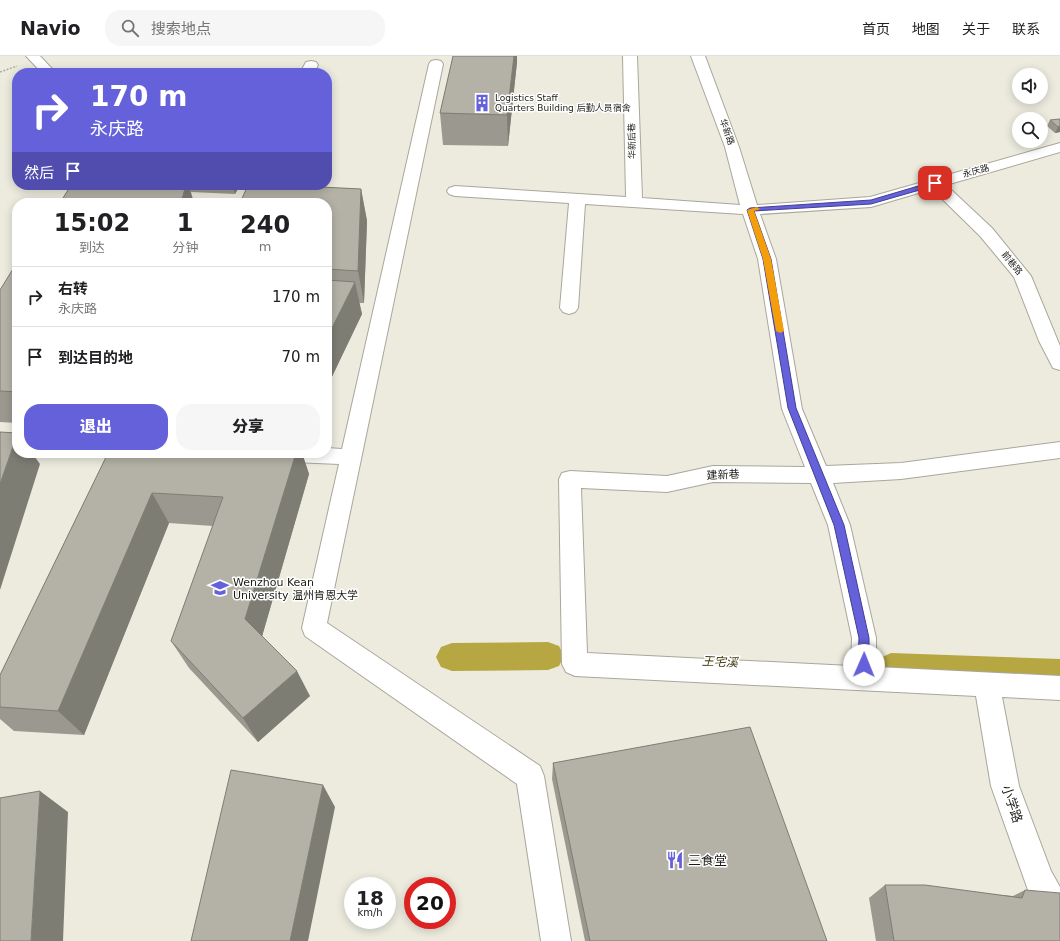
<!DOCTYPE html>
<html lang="zh">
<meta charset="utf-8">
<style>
:root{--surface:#fff;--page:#f6f6f6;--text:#202124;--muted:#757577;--line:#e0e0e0;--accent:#6561da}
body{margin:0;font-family:"DejaVu Sans","Noto Sans SC",sans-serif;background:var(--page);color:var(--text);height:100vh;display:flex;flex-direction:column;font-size:15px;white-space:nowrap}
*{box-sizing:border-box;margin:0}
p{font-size:13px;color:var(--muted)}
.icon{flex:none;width:22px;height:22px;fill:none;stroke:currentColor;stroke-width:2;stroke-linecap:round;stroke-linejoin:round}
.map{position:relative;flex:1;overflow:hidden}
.sheet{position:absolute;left:12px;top:142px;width:320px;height:260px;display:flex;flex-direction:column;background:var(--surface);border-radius:16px;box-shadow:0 2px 10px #0003}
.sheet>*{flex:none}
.top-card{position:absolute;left:12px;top:12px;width:320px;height:122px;border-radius:16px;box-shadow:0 2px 10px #0003;background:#6561da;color:#fff;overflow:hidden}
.tools{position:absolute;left:1012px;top:12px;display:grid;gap:8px}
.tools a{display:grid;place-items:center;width:36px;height:36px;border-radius:50%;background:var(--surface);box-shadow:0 2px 10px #0003;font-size:20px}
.speed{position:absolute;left:344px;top:821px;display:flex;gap:8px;font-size:20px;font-weight:700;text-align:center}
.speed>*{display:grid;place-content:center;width:52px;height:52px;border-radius:50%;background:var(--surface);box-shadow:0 2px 10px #0003;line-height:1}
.speed small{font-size:10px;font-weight:400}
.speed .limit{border:6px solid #d22;background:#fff;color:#111}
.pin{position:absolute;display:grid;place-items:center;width:34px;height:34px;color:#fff;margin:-17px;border-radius:8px;box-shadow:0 2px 6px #0006}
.me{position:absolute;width:44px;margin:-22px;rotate:1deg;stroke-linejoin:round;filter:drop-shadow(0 0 3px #0008)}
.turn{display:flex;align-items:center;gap:14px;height:84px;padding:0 12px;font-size:18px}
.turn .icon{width:52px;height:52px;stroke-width:2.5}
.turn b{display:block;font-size:28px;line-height:34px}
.then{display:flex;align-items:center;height:38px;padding:0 12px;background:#0003;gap:8px;font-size:15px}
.eta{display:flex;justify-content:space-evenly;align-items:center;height:68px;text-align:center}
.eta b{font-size:24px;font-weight:800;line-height:28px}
.button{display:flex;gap:8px;margin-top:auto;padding:8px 12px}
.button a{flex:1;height:46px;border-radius:16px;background:var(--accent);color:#fff;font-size:16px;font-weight:800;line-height:46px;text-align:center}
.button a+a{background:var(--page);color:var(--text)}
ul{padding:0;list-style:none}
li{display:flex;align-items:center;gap:12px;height:60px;padding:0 12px;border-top:1px solid var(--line)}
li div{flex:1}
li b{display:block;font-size:15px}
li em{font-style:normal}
header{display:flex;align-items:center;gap:24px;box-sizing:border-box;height:56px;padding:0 20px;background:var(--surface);border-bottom:1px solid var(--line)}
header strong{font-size:19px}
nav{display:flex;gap:22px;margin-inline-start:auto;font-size:14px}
.search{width:280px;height:36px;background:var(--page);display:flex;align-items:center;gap:10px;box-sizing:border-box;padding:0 14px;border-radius:16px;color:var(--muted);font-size:15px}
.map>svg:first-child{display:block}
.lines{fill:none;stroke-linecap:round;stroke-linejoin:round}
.canal{fill:#b7a742;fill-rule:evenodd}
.minor-casing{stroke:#a9a79b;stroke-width:2}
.path{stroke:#acaba1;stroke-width:1.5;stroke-dasharray:2 1.5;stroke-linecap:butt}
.minor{fill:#fff;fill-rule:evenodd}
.wall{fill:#9b998f}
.shaded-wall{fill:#7e7d74}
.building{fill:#b4b2a6;stroke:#7e7d74}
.route{fill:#6561da;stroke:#423f8e}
.slow{fill:#f59e0b}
.labels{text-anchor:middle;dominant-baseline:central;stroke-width:3;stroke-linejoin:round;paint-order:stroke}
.far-poi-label{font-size:9px;fill:#1c1c17;stroke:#fff;text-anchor:start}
.far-street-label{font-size:9px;fill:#1c1c17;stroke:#fff}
.street-label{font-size:11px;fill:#1c1c17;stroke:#fff}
.poi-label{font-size:11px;fill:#1c1c17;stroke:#fff;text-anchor:start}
.water-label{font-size:12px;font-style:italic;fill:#3d370b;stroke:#fff}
.near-street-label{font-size:13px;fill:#1c1c17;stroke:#fff}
.near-poi-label{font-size:13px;fill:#1c1c17;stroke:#fff;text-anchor:start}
</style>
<header>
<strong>Navio</strong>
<div class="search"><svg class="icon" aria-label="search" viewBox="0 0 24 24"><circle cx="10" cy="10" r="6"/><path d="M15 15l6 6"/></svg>搜索地点</div>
<nav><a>首页</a><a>地图</a><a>关于</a><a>联系</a></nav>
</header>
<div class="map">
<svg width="1060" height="885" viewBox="0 0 1060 885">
<rect width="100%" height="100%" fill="#ecebde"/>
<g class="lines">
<path class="canal" d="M548 586 559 590 564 600 559 610 548 614 452 615 441 611 436 601 441 591 452 587Z
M891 597 1060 603V633L891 627 880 622 875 612 880 602Z"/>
<g class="minor-casing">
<path id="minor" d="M26 0H40L56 17H42Z
M623 0H637L642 142 740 149 725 91 691 0H705L739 91 757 149 870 141 1060 87V96L946 129 992 172 1031 220 1060 290V314L1053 312 1039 285 1014 221 980 180 932 133 871 151 760 158 776 203 802 353 826 410 901 407 1060 386V402L901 423 833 427 850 469 876 582V611L1060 620V644L1002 641 1019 730 1051 815 1060 831V876L1049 872 1028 834 991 730 976 640 575 620 566 616 562 608 559 423 562 417 570 415 667 420 713 410 805 411 782 353 758 203 743 158 585 148 578 252 575 256 569 258 563 256 560 252 569 147 455 140 449 138 447 135 449 132 455 130 626 141ZM713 426 811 427 828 469 852 582 851 610 587 597 581 432 667 436Z
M436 4 441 5 443 8 327 567 540 710 544 720 571 885H541L517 728 305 580 302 572 339 408 272 405 265 403 261 397H327V392L342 393 429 8 431 5Z
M311 5 316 6 318 9 314 17H300L306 6Z"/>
</g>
<path class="path" d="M0 16 17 10"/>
<use href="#minor" class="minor"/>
</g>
<path class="wall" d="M453 0H517V6L508 90 443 89 440 57Z
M1050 64 1060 70V76L1055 77 1047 70Z
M71 129H240L235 138 191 136 194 147H60Z
M248 129H281L361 133 367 165 364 247H359L362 258 327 331V147H240Z
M17 208V367L0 366V234Z
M108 397H302L309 418 262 580 310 640 258 686 189 612 171 585 213 470 169 467 84 679 14 675 0 663V619Z
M553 707 827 885H585L552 723Z
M885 829 1013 840 1025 834 1060 885H876L869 842Z"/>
<path class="shaded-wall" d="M514 0H517V6L508 90 507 59Z
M1060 70V76L1055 77 1058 71Z
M186 129H188L194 147H181Z
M232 129H240L235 138Z
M361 133 367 165 364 247 358 215Z
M355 226 362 258 327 331V282Z
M17 296V308L14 302Z
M17 379V397H32L40 408 0 534V428Z
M296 397H302L309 418 259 591 245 563Z
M152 437 169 467 84 679 58 655Z
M297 615 310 640 258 686 243 662Z
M323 729 335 751 308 885H290Z
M40 735 68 756 63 885H31Z"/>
<path class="building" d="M453 0H514L507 59 440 57Z
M1060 63V70L1058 71 1050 64Z
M71 129H186L181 147H137L89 144 88 147H60Z
M248 129H281L361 133 358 215 327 213V147H240Z
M16 208H17V296L14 302 17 303V336L0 335V234Z
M327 224 355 226 327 282Z
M0 376 17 377V379L0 428Z
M108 397H296L245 563 297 615 243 662 171 585 223 441 152 437 58 655 0 651V619Z
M750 671 827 885H590L553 707Z
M231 714 323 729 290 885H191Z
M40 735 31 885H0V742Z
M885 829H925L1022 842 1025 834 1060 837V885H894Z"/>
<path class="route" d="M935 125 938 127 937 129 871 148 754 155 771 203 796 352 844 469 869 582V609L867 612 864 614 860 612 858 609 859 582 834 469 788 352 763 203 747 154 750 152 871 144Z"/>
<path class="slow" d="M757 151 760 153 754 155 771 203 784 275 780 277 776 275 763 203 747 154Z"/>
<defs>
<g id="building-bare" transform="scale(1.38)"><path d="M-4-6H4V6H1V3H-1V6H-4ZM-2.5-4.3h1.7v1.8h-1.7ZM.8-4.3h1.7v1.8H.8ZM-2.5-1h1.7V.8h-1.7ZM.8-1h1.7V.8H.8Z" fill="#6561da" stroke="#fff" stroke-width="2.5" paint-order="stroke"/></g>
<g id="university-bare" transform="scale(1.38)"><path d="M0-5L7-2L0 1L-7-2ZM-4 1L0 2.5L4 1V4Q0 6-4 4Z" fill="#6561da" stroke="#fff" stroke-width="2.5" paint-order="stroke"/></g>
<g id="restaurant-bare" transform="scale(1.38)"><path d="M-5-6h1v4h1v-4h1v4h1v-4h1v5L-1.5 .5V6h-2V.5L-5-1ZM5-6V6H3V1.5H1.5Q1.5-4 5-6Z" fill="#6561da" stroke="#fff" stroke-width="2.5" paint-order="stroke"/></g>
</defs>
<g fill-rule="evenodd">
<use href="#building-bare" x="482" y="47"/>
<use href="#university-bare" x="220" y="532"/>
<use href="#restaurant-bare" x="675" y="804"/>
</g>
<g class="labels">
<g class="far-poi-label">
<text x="495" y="42">Logistics Staff<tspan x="495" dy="10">Quarters Building 后勤人员宿舍</tspan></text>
</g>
<g class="far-street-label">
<text transform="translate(727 76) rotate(70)">华新路</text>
<text transform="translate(632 85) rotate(-91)">华新后巷</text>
<text transform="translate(976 115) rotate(-16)">永庆路</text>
<text transform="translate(1012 207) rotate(51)">前巷路</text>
</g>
<g class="street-label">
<text transform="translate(723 419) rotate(-3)">建新巷</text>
</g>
<g class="poi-label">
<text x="233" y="526">Wenzhou Kean<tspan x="233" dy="13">University 温州肯恩大学</tspan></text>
</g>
<g class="water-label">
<text transform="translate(720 606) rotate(2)">王宅溪</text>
</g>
<g class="near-street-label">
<text transform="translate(1012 748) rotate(71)">小学路</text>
</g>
<g class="near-poi-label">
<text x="688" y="804">三食堂</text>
</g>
</g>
</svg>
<div class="tools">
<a><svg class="icon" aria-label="sound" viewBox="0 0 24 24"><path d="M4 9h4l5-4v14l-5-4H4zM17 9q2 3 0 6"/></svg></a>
<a><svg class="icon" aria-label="search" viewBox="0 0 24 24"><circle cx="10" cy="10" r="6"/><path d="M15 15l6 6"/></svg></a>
</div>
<div class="speed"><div>18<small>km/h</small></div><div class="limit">20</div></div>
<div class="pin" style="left:935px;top:127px;background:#d93025"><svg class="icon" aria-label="arrive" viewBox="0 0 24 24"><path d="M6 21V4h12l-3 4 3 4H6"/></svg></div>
<svg class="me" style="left:864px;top:609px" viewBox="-20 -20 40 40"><circle r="19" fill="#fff"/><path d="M0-13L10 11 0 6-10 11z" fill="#6561da"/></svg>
<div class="top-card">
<div class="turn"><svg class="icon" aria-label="right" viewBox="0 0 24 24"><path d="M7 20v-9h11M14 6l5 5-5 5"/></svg><div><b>170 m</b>永庆路</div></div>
<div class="then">然后<svg class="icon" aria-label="arrive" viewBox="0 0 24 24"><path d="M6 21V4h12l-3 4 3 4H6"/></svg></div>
</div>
<section class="sheet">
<div class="eta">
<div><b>15:02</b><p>到达</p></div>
<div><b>1</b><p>分钟</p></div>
<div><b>240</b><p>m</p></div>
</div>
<ul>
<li><svg class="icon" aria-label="right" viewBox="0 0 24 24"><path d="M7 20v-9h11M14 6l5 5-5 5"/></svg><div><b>右转</b><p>永庆路</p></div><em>170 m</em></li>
<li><svg class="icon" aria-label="arrive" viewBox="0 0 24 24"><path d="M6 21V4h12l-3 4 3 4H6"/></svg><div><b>到达目的地</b></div><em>70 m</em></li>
</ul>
<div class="button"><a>退出</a><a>分享</a></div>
</section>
</div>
